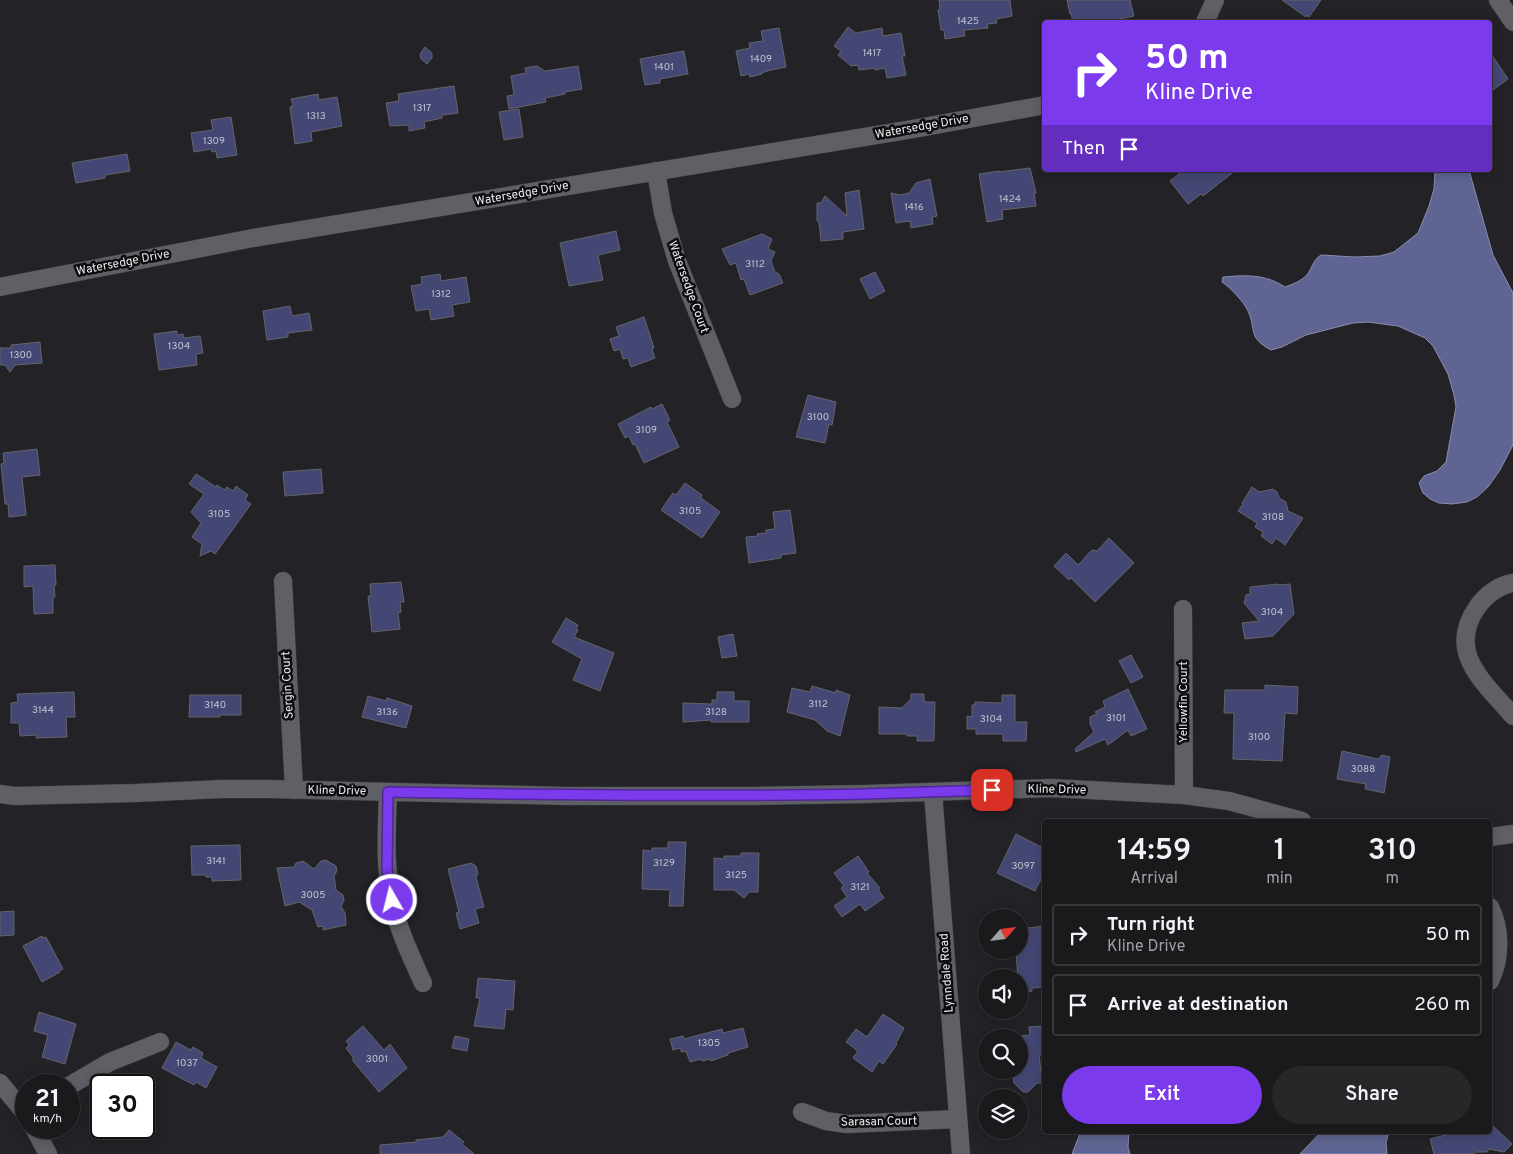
<!DOCTYPE html>
<style>
:root{--surface:#1a1a1d;--page:#27272a;--text:#f1f3f6;--muted:#9fa1a4;--line:#38383b;--accent:#7c3aed}
body{margin:0;font-family:Overpass,sans-serif;background:var(--page);color:var(--text);height:100vh;display:flex;flex-direction:column;font-size:19px;white-space:nowrap}
*{box-sizing:border-box;margin:0}
p{font-size:16px;color:var(--muted)}
.icon{flex:none;width:28px;height:28px;fill:none;stroke:currentColor;stroke-width:2;stroke-linecap:round;stroke-linejoin:round}
.map{position:relative;flex:1;overflow:hidden}
.details{position:absolute;left:1042px;top:819px;width:450px;height:315px;display:flex;flex-direction:column;background:var(--surface);border-radius:5px;box-shadow:0 2px 12px #0003,0 0 0 1px var(--line)}
.details>*{flex:none}
.hud{position:absolute;left:1042px;top:20px;width:450px;height:152px;border-radius:5px;box-shadow:0 2px 12px #0003,0 0 0 1px var(--line);background:#7c3aed;color:#fff;overflow:hidden}
.needle{width:32px;rotate:62deg}
.fabs{position:absolute;left:978px;top:909px;display:grid;gap:10px}
.fabs a{display:grid;place-items:center;width:50px;height:50px;border-radius:50%;background:var(--surface);box-shadow:0 2px 12px #0003,0 0 0 1px var(--line);font-size:25px}
.speed{position:absolute;left:15px;top:1074px;display:flex;gap:10px;font-size:25px;font-weight:700;text-align:center}
.speed>*{display:grid;place-content:center;width:65px;height:65px;border-radius:50%;background:var(--surface);box-shadow:0 2px 12px #0003,0 0 0 1px var(--line);line-height:1}
.speed small{font-size:12px;font-weight:400}
.speed .limit{border:2px solid #111;border-radius:8px;background:#fff;color:#111}
.pin{position:absolute;display:grid;place-items:center;width:42px;height:42px;color:#fff;margin:-21px;border-radius:10px;box-shadow:0 2px 8px #0006}
.me{position:absolute;width:55px;margin:-28px;rotate:352deg;stroke-linejoin:round;filter:drop-shadow(0 0 4px #0008)}
.turn{display:flex;align-items:center;gap:18px;height:105px;padding:0 20px;font-size:22px}
.turn .icon{width:65px;height:65px;stroke-width:2.5}
.turn b{display:block;font-size:35px;line-height:42px}
.then{display:flex;align-items:center;height:48px;padding:0 20px;background:#0003;gap:10px;font-size:19px}
.eta{display:flex;justify-content:space-evenly;align-items:center;height:85px;text-align:center}
.eta b{font-size:30px;font-weight:600;line-height:35px}
.primary-button{display:flex;gap:10px;margin-top:auto;padding:10px 20px}
.primary-button a{flex:1;height:58px;border-radius:30px;background:var(--accent);color:#fff;font-size:20px;font-weight:600;line-height:58px;text-align:center}
.primary-button a+a{background:var(--page);color:var(--text)}
ul{padding:0;list-style:none}
li{display:flex;align-items:center;gap:15px;height:62px;margin:0 10px 8px;padding:0 10px;border:2px solid var(--line);border-radius:5px}
li div{flex:1}
li b{display:block;font-size:19px}
li em{font-style:normal}
.map>svg:first-child{display:block}
.water{fill:#5f6492;stroke:#898dae}
.building{fill:#444773;stroke:#646569}
.lines{fill:none;stroke-linecap:round;stroke-linejoin:round}
.minor-casing{stroke:#3c3d40;stroke-width:19}
.minor{stroke:#5f6065;stroke-width:18}
.route-casing{stroke:#51269a;stroke-width:12}
.route{stroke:#7c3aed;stroke-width:9}
.labels{text-anchor:middle;dominant-baseline:central;stroke-width:5;stroke-linejoin:round;paint-order:stroke}
.number-label{font-size:10px;fill:#c1c3d0}
.street-label{font-size:12px;fill:#ebecef;stroke:#0c0c0e}
</style>
<div class="map">
<svg width="1513" height="1154" viewBox="0 0 1513 1154">
<rect width="100%" height="100%" fill="#222227"/>
<path class="water" d="M1435 170H1469L1493 255 1513 293V445L1500 470 1488 487 1477 497 1467 502 1452 504 1439 503 1430 499 1423 493 1419 483 1424 476 1437 471 1446 462 1456 407 1454 395 1448 374 1433 346 1425 338 1398 326 1368 322 1353 323 1306 335 1282 347 1271 350C1247 337 1257 331 1248 311 1244 302 1230 287 1222 282L1223 277C1246 275 1265 274 1285 287 1293 284 1301 281 1307 275 1312 268 1313 260 1321 255L1355 257 1380 256 1394 252 1418 233 1429 206 1434 189Z
M1081 1131H1129L1128 1147 1130 1154H1072Z
M1322 1131H1389L1386 1143 1387 1154H1300Z"/>
<path class="building" d="M939 0H1010L1012 16 996 19 997 23 987 24 988 28 964 30 965 36 945 39 944 30H941L938 10 940 9Z
M1067 0H1130L1134 16 1115 20 1106 21V20L1092 22 1091 20 1073 22 1071 13 1070 14Z
M1282 0H1321L1309 17 1307 15 1306 17Z
M848 27 856 33 882 28 883 36 901 33 905 56H902L906 75 887 78 885 68 875 70V68L859 70 858 65 851 66 838 55 841 51 834 46Z
M779 28 786 67 771 70 761 73 762 74 750 77 749 74 741 76 736 51 750 48 749 43 763 41 761 31Z
M425 47 432 53V58L427 64 421 59 420 54Z
M684 51 688 74 660 79V83L645 85 640 59Z
M1490 52 1508 79 1490 92Z
M537 66 545 71 578 66 582 89 565 92V94L545 98 546 102 509 109 507 96 514 95 511 76 526 73 525 68Z
M454 86 458 113 442 115V118L424 122 425 128 409 131V125L390 126 386 103 399 101 398 94Z
M318 94 319 100 337 97 342 126 311 132 312 141 295 144 290 107 293 106 291 99Z
M519 109 523 137 504 140 499 112Z
M231 117 237 155 217 158 216 151 212 152 211 149 194 152 191 133 213 130 211 120Z
M127 154 130 171 105 175V178L76 183 72 163Z
M1030 168 1036 193H1034L1036 206 1002 210 1003 219 987 222 979 174 999 171V172Z
M1184 170H1236L1203 196 1201 194 1188 204 1170 181Z
M930 179 937 216 932 217 933 224 911 228 910 221 896 223 891 193 900 195 909 193 916 183Z
M859 190 864 229 843 232V239L821 241 819 222 817 221V203H821L825 196 847 216 845 193Z
M616 231 620 250 598 255 603 280 569 286 560 243Z
M762 234 772 239 768 249 775 252 771 261 775 272 779 274 783 283 750 295 744 279 741 280 736 263 730 265 722 249Z
M875 272 885 291 870 299 860 279Z
M440 274 441 281 466 277 470 302 452 305 454 316 431 320 429 309 416 311 411 286 422 284 421 277Z
M290 306 292 316 309 313 312 330 288 333V337L267 340 263 311Z
M644 317 654 348 652 349 655 358 631 367 628 358 623 359 620 349 614 351 610 339 619 336 616 327Z
M177 331V335L183 334 184 338 200 336 203 353 196 354 197 365 159 370 154 334Z
M40 342 42 363 15 365 10 372 5 365H0V348H11V345Z
M808 395 836 402 832 425 829 424 825 443 796 437Z
M662 404 670 420 667 422 679 447 644 463 635 444 633 445 629 436 625 438 618 424 651 407 652 409Z
M37 449 40 475 22 477 26 515 9 517 8 504H5L1 464 4 463 3 453Z
M321 469 323 493 285 496 283 472Z
M196 474 216 487 217 485 224 490 227 487 233 491 236 486 248 495 245 500 251 504 215 554 211 551 200 556 202 544 192 537 201 523 191 512 204 494 189 484Z
M685 483 702 495 701 498 720 512 702 538 661 510 673 493 676 495Z
M1252 487 1259 492 1273 489 1277 492 1279 498 1286 502 1288 511 1303 518 1285 545 1276 538 1272 544 1261 536 1263 532 1255 527 1257 523 1238 511 1243 504 1242 503Z
M790 510 796 553 781 555V558L749 563 746 537 758 536 757 534 766 533V530L775 529 773 512Z
M1109 538 1134 563 1095 602 1071 578 1069 580 1054 566 1066 553 1078 565 1092 550 1097 551Z
M55 565 56 585H54L55 597H53V613L34 614 33 586 24 587V566Z
M401 582 404 602H400L401 612 398 613 400 629 372 632 368 596H371L370 584Z
M1278 584 1279 585 1290 584 1294 614 1273 636 1245 639 1242 623 1259 621 1244 603 1246 595 1250 594V587Z
M566 618 578 625 576 629 578 630 574 637 614 653 600 691 573 680 582 659 552 642Z
M733 634 737 656 722 658 718 637Z
M1131 655 1143 677 1131 683 1119 661Z
M1265 685 1298 687 1297 714 1285 713 1282 761 1233 759 1234 713H1224L1225 690H1265Z
M812 686 836 693V690L850 695 840 736 827 731 815 720 787 712 792 688 810 692Z
M1128 689 1147 729 1131 736 1128 730 1108 745 1105 739 1076 752 1075 749 1094 732 1090 724V717L1097 714 1095 712 1105 707 1103 701Z
M74 692 75 717H66L67 737 36 738 37 735 20 736 19 723H11V703L18 702 17 694Z
M717 692H734V701H749V722H711V720L683 722V703L712 704V700H717Z
M911 694H924V702H935L934 741H917V736H907V734H879V707L902 708 911 699Z
M190 695H241V715H220V717H189Z
M1002 695H1015V722H1027L1026 741H1003V734H976V729H967V716L972 717V705H975V702L1002 703Z
M368 696 386 701 387 698 412 706 406 728 362 717Z
M1342 751 1378 759 1382 755 1390 757 1384 793 1365 789 1366 784 1337 779Z
M1016 834 1045 849V871L1035 891 997 873Z
M668 842H686L683 906H669L670 890 642 889 643 850 652 851V848H668Z
M240 845 241 880 212 881V877H206V875H192L191 846Z
M741 853H759L758 892H749L744 898 734 890H714V858L724 859V856H741Z
M858 856 869 872 867 873 880 888 878 889 884 898 865 911 860 904 842 917 834 906 847 897 841 888 844 886 834 873Z
M326 860 336 866 337 871 334 876 336 890 343 895 344 901 341 906 345 913 346 925 323 930V926L318 927 312 910 299 902 285 906 277 868 294 867 296 863 303 861 314 869 321 861Z
M471 863 476 866 478 874 476 877 484 907 475 909 479 923 460 929 456 913 459 912 448 869Z
M14 911V935L0 936V912Z
M1045 926V987L1032 988V991L1019 993 1016 951H1022L1021 940 1029 939 1028 928Z
M42 936 43 938 46 937 63 969 59 971 60 972 42 982 23 946Z
M478 978 515 981 513 1010 506 1009 504 1029 474 1026 480 998H476Z
M39 1012 76 1024 65 1064 42 1057 48 1035 34 1031Z
M883 1014 904 1028 896 1043 897 1044 883 1064 879 1061 872 1072 853 1058 858 1051 846 1042 856 1029 867 1037Z
M363 1026 384 1050 390 1044 407 1068 379 1092 353 1061V1057L346 1048 349 1045 346 1041Z
M1043 1026 1044 1034H1045V1054L1039 1055 1041 1073 1043 1074V1083H1037L1028 1092H1023L1014 1083 1012 1070H1019V1036L1030 1035 1029 1027Z
M743 1028 748 1047 728 1053V1055L711 1061 710 1059 702 1061 701 1059 690 1062 686 1051 681 1052V1048L673 1050 670 1039 683 1036 684 1039 722 1029 723 1033Z
M455 1036 469 1039 467 1051 452 1048Z
M176 1042 191 1050 193 1047 203 1053 201 1058 217 1067 206 1088 196 1082 194 1085 162 1068Z
M1490 1123 1512 1144 1504 1152 1489 1149 1487 1152H1476L1473 1154H1434L1430 1139 1461 1131H1490Z
M449 1130 464 1142 462 1144 474 1154H380V1145L416 1142V1140L443 1137Z"/>
<g class="lines">
<g class="minor-casing">
<path id="minor" d="M1498 0 1513 22
M1205 22 1215 0
M656 171 663 213 677 261 732 399
M0 287 253 238 913 129 1045 105
M283 581 294 790
M1513 583C1499 585 1486 595 1478 606 1445 652 1484 682 1513 716
M1183 609 1184 795
M388 792C387 828 384 865 392 900 398 930 411 956 423 983
M933 792 961 1154
M0 794 14 796 136 793 221 789H268L567 796H751L866 794 1051 788 1184 795 1229 801 1302 821
M1490 837 1513 834
M1490 907C1501 929 1501 958 1490 981
M0 1083 26 1114
M69 1086 110 1062 160 1042
M802 1112 826 1121 847 1124 958 1119
M34 1128 48 1154"/>
</g>
<use href="#minor" class="minor"/>
</g>
<g class="lines">
<g class="route-casing">
<path id="route" d="M392 900 387 869 388 792C546 795 705 797 863 794 906 793 949 791 992 790"/>
</g>
<use href="#route" class="route"/>
</g>
<g class="labels">
<g class="number-label">
<text x="968" y="21">1425</text>
<text x="872" y="53">1417</text>
<text x="761" y="59">1409</text>
<text x="664" y="67">1401</text>
<text x="422" y="108">1317</text>
<text x="316" y="116">1313</text>
<text x="214" y="141">1309</text>
<text x="1010" y="199">1424</text>
<text x="914" y="207">1416</text>
<text x="755" y="264">3112</text>
<text x="441" y="294">1312</text>
<text x="179" y="346">1304</text>
<text x="21" y="355">1300</text>
<text x="818" y="417">3100</text>
<text x="646" y="430">3109</text>
<text x="690" y="511">3105</text>
<text x="219" y="514">3105</text>
<text x="1273" y="517">3108</text>
<text x="1272" y="612">3104</text>
<text x="818" y="704">3112</text>
<text x="215" y="705">3140</text>
<text x="43" y="710">3144</text>
<text x="387" y="712">3136</text>
<text x="716" y="712">3128</text>
<text x="1116" y="718">3101</text>
<text x="991" y="719">3104</text>
<text x="1259" y="737">3100</text>
<text x="1363" y="769">3088</text>
<text x="216" y="861">3141</text>
<text x="664" y="863">3129</text>
<text x="1023" y="866">3097</text>
<text x="736" y="875">3125</text>
<text x="860" y="887">3121</text>
<text x="313" y="895">3005</text>
<text x="709" y="1043">1305</text>
<text x="377" y="1059">3001</text>
<text x="187" y="1063">1037</text>
</g>
<g class="street-label">
<text transform="translate(922 127) rotate(-10)">Watersedge Drive</text>
<text transform="translate(522 194) rotate(-10)">Watersedge Drive</text>
<text transform="translate(123 263) rotate(-11)">Watersedge Drive</text>
<text transform="translate(688 287) rotate(70)">Watersedge Court</text>
<text transform="translate(288 685) rotate(-93)">Sergin Court</text>
<text transform="translate(1184 702) rotate(-90)">Yellowfin Court</text>
<text transform="translate(1057 790) rotate(1)">Kline Drive</text>
<text transform="translate(337 791) rotate(1)">Kline Drive</text>
<text transform="translate(947 973) rotate(-94)">Lynndale Road</text>
<text transform="translate(879 1122) rotate(-1)">Sarasan Court</text>
</g>
</g>
</svg>
<div class="fabs">
<a><svg class="needle" viewBox="-14 -14 28 28"><path d="M0-13l5 13h-10z" fill="#e53935"/><path d="M0 13l5-13h-10z" fill="#9fa1a4"/></svg></a>
<a><svg class="icon" aria-label="sound" viewBox="0 0 24 24"><path d="M4 9h4l5-4v14l-5-4H4zM17 9q2 3 0 6"/></svg></a>
<a><svg class="icon" aria-label="search" viewBox="0 0 24 24"><circle cx="10" cy="10" r="6"/><path d="M15 15l6 6"/></svg></a>
<a><svg class="icon" aria-label="layers" viewBox="0 0 24 24"><path d="M12 4l9 5-9 5-9-5zM3 14l9 5 9-5"/></svg></a>
</div>
<div class="speed"><div>21<small>km/h</small></div><div class="limit">30</div></div>
<div class="pin" style="left:992px;top:790px;background:#d93025"><svg class="icon" aria-label="arrive" viewBox="0 0 24 24"><path d="M6 21V4h12l-3 4 3 4H6"/></svg></div>
<svg class="me" style="left:392px;top:900px" viewBox="-20 -20 40 40"><circle r="17" fill="#7c3aed" stroke="#fff" stroke-width="3"/><path d="M0-11L8 9 0 5-8 9z" fill="#fff"/></svg>
<div class="hud">
<div class="turn"><svg class="icon" aria-label="right" viewBox="0 0 24 24"><path d="M7 20v-9h11M14 6l5 5-5 5"/></svg><div><b>50 m</b>Kline Drive</div></div>
<div class="then">Then<svg class="icon" aria-label="arrive" viewBox="0 0 24 24"><path d="M6 21V4h12l-3 4 3 4H6"/></svg></div>
</div>
<section class="details">
<div class="eta">
<div><b>14:59</b><p>Arrival</p></div>
<div><b>1</b><p>min</p></div>
<div><b>310</b><p>m</p></div>
</div>
<ul>
<li><svg class="icon" aria-label="right" viewBox="0 0 24 24"><path d="M7 20v-9h11M14 6l5 5-5 5"/></svg><div><b>Turn right</b><p>Kline Drive</p></div><em>50 m</em></li>
<li><svg class="icon" aria-label="arrive" viewBox="0 0 24 24"><path d="M6 21V4h12l-3 4 3 4H6"/></svg><div><b>Arrive at destination</b></div><em>260 m</em></li>
</ul>
<div class="primary-button"><a>Exit</a><a>Share</a></div>
</section>
</div>
